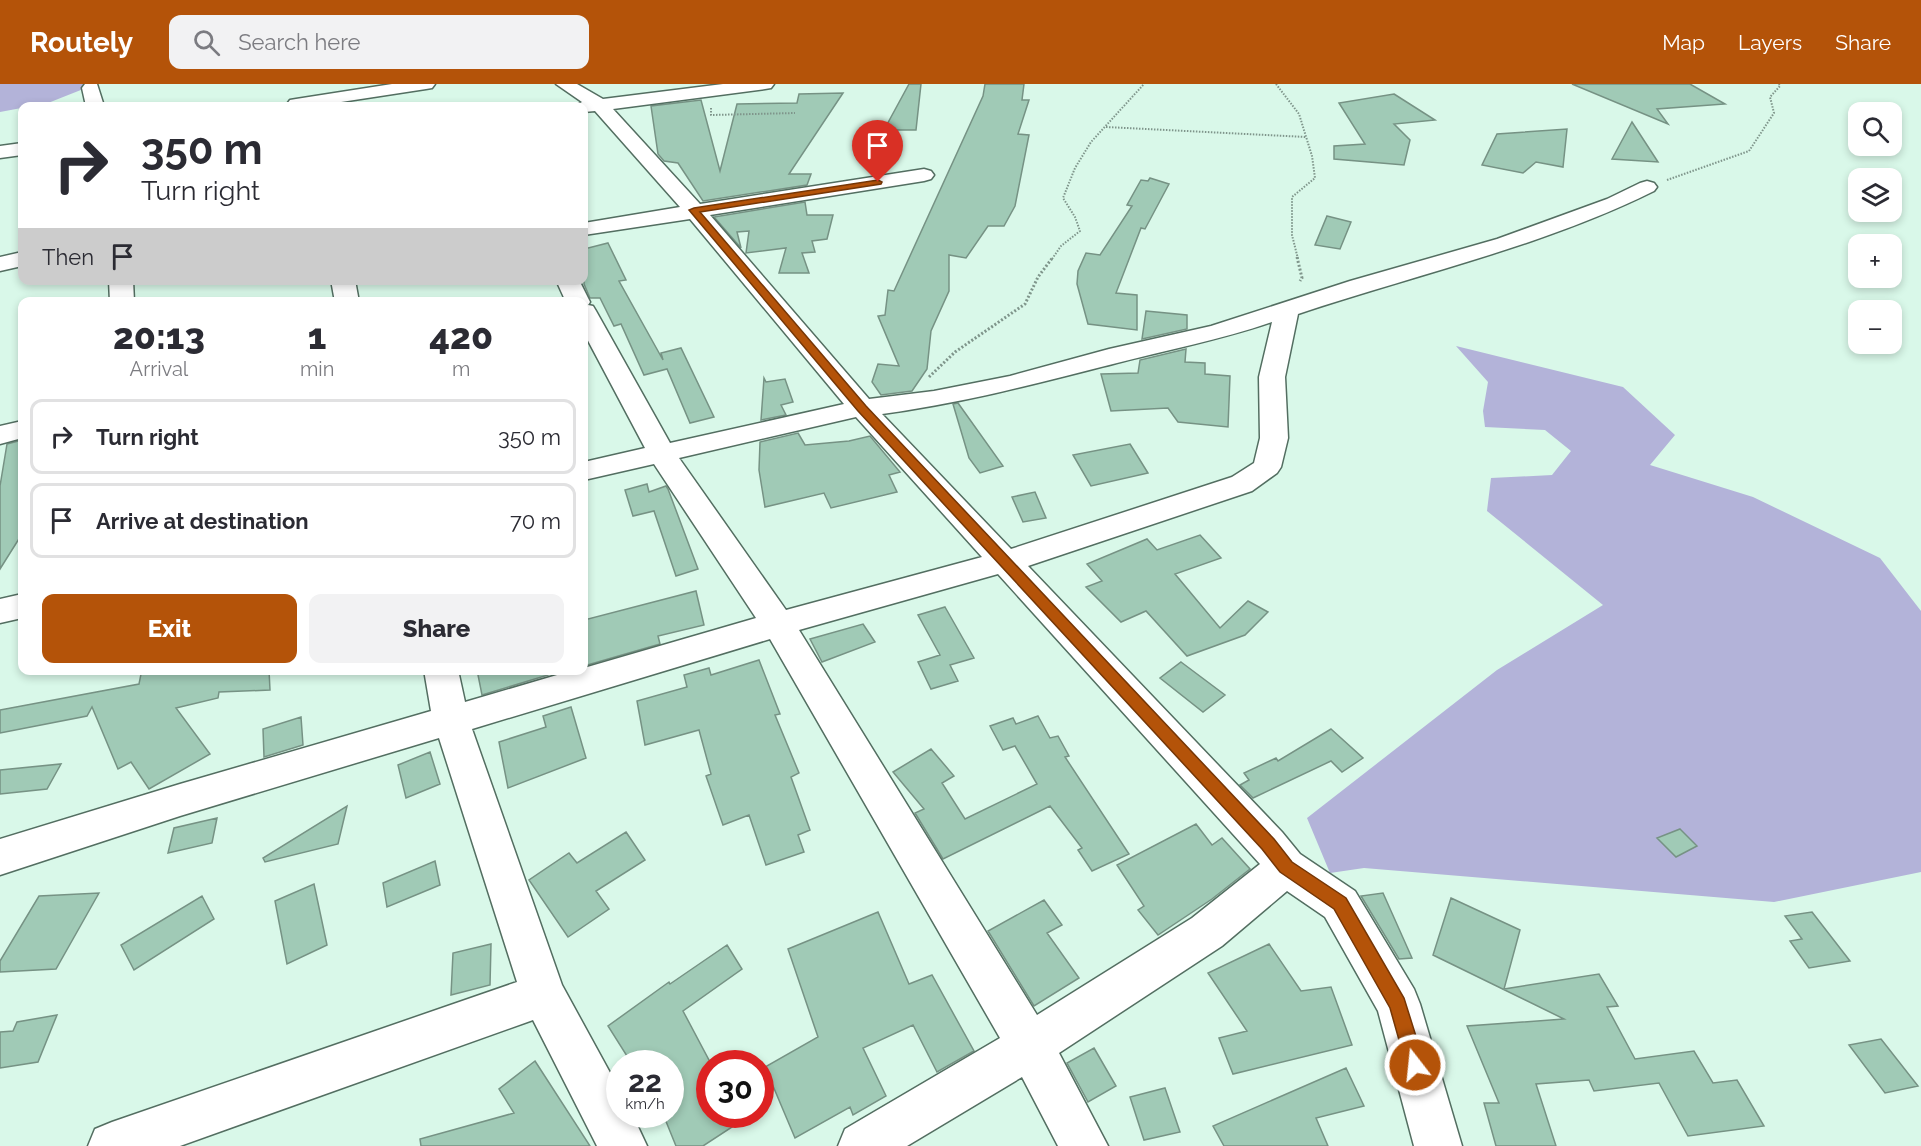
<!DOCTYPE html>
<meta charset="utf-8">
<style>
:root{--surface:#fff;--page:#f2f2f3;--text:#2b2b33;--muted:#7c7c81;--line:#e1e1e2;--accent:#b45309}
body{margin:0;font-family:Raleway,sans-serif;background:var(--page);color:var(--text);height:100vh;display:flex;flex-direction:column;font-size:22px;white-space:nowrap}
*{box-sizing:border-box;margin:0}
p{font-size:20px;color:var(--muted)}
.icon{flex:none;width:33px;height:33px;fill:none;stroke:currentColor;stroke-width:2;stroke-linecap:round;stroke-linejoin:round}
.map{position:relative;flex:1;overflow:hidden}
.panel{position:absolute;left:18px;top:213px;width:570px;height:378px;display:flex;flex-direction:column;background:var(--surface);border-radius:12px;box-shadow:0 3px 9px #0003}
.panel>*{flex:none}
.hud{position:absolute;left:18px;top:18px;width:570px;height:183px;border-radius:12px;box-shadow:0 3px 9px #0003;background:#fff;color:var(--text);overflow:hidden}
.fabs{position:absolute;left:1848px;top:18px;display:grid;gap:12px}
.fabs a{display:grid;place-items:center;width:54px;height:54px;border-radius:12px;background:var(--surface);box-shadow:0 3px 9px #0003;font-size:30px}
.speed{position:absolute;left:606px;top:966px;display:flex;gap:12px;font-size:30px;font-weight:700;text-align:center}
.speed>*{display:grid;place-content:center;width:78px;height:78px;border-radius:50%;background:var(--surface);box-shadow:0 3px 9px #0003;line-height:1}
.speed small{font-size:15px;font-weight:400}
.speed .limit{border:9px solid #d22;background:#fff;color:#111}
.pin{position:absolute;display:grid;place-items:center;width:51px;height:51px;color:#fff;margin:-62px -26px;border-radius:50% 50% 50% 0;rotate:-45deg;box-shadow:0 0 6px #0007}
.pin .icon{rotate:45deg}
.me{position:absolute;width:66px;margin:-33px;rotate:344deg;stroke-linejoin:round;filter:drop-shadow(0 0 4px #0008)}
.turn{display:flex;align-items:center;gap:21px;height:126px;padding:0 24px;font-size:27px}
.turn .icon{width:78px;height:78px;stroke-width:2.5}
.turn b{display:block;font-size:42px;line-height:51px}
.then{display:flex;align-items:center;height:57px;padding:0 24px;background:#0003;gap:12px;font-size:22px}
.eta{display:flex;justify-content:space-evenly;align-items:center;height:102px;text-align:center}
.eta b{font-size:36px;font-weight:800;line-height:42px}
.button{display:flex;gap:12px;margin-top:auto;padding:12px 24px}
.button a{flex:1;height:69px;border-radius:12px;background:var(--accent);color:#fff;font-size:24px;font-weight:800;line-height:69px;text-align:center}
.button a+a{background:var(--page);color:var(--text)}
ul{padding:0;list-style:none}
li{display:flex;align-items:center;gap:18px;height:75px;margin:0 12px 9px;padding:0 12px;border:3px solid var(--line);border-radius:12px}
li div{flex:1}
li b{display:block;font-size:22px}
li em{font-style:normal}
header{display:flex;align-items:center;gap:36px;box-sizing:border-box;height:84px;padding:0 30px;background:var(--accent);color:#fff}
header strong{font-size:28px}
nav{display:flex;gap:33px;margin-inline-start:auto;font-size:21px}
.search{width:420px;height:54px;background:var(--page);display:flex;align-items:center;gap:15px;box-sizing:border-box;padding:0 21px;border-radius:12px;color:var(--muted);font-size:22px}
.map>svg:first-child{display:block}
.forest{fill:#b3b3d9}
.building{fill:#a0cab6;stroke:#769284;stroke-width:1.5}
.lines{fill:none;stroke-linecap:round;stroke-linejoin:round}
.minor-casing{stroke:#536e61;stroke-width:3}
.path-far1{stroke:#7f958b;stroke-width:2;stroke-dasharray:1.5 1.5;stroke-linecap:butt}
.path{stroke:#7f958b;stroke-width:3;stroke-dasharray:2 2;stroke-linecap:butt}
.minor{fill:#fff;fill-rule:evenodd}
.route{fill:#b45309;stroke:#753606;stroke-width:1.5}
</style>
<header>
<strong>Routely</strong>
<div class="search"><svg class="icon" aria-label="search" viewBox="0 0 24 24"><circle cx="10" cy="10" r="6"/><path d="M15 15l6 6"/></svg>Search here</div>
<nav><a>Map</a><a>Layers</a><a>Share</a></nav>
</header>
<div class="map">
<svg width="1921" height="1062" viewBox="0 0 1921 1062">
<rect width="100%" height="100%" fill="#d9f8e9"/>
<path class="forest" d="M0 0H96L48 19 0 28Z
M1456 262 1623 303 1675 351 1650 381 1753 413 1880 474 1921 527V788L1774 818 1364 784 1330 789 1307 734 1497 586 1603 521 1487 427 1491 394 1552 391 1571 367 1545 346 1485 343 1483 327 1488 298Z"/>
<path class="building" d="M909 0H921L916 46H884Z
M985 0H1024L1022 16H1029L1018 50 1029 51 1015 122 1004 142H988L966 174 949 171V207L931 247 927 285 912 307 881 311 872 298 878 280 899 282 878 232 885 231 888 206 894 207 983 12Z
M1572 0H1690L1725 20 1657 25 1668 40Z
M843 9 789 90H811L807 101 703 117 678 79 664 77 658 70 651 22 701 16 720 87 737 20 797 19 799 10Z
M1394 10 1435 36 1394 40 1410 56 1404 81 1334 75V62L1365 60 1339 19Z
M1632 38 1658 78 1612 75Z
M1567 45 1563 83 1536 78 1523 89 1482 81 1497 50Z
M1150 94 1169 100 1145 145 1141 144 1116 209 1137 211V246L1088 240 1077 200 1078 187 1086 169 1100 171 1132 122 1127 121 1141 96 1148 97Z
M805 118 807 131H833L827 155 812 157 815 168 802 169 809 189H779L786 164 746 169 749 147 737 148 741 164 714 133Z
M1327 132 1351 138 1340 165 1315 161Z
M608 159 626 196 619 197 663 276 661 269 681 264 714 333 690 339 667 285 644 291 621 240 614 242 600 214H590L584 200V165Z
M1146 227 1187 231V245L1142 255Z
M1186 265 1185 278 1205 279V290L1230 292 1228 343 1178 338 1168 324 1111 327 1101 290 1138 289 1140 276Z
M764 294 766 298 785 295 793 318 781 321 786 331 761 336Z
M958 319 1003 382 980 389 969 374 953 320Z
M798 349 805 361 849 357 870 352 900 388 889 391 897 408 831 424 824 409 765 423 759 386 760 358Z
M22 356V450L0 485V402L7 360Z
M1130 360 1148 389 1091 402 1073 371Z
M647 400 649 408 666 402 668 405 698 485 676 492 654 427 633 432 625 406Z
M1035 408 1046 434 1023 438 1012 413Z
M1200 451 1221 474 1175 490 1220 544 1248 517 1268 528 1245 551 1187 572 1146 527 1121 538 1086 503 1102 497 1087 480 1147 455 1157 466Z
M696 507 704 541 658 552 660 560 584 582V536Z
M945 523 974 574 950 581 958 597 931 605 918 578 940 571 918 531Z
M863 540 875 558 822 578 810 555Z
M759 576 780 630 775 631 799 689 791 693 810 746 798 751 804 768 766 781 749 731 723 741 706 692 711 690 699 646 645 661 637 617 687 603 684 591 709 584 711 591Z
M1181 578 1225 611 1203 628 1160 594Z
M155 586H269L270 606 219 608 218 614 176 624 210 670 149 705 131 678 118 685 92 623 87 632 0 649V626L139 600 141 590Z
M477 586H547L548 591 482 611Z
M571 623 586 674 508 704 499 658 546 643 543 632Z
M1038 632 1050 654 1058 652 1069 672 1065 673 1129 770 1092 787 1078 766 1082 764 1050 722 943 775 915 729 924 725 893 688 931 665 954 692 942 699 965 735 1037 700 1015 662 1003 666 990 642 1013 634 1016 640Z
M301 633 303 661 264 673 263 645Z
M1331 645 1363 674 1342 688 1331 677 1253 714 1240 701 1249 696 1244 689 1276 674 1278 677Z
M430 668 440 700 406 714 398 681Z
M61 680 47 705 0 710V686Z
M347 722 338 760 265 778 263 774Z
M217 734 212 759 168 769 174 744Z
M1196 740 1212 761 1222 754 1250 785 1212 815 1158 851 1138 826 1144 822 1117 781Z
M1680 745 1697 762 1676 773 1657 754Z
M626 748 645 776 596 807 609 825 568 853 529 796 569 769 577 779Z
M435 777 440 801 387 823 383 799Z
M314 800 327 861 287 880 275 817Z
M99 809 56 885 0 888V877L39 812Z
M1383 809 1412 874 1399 875 1361 812Z
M202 812 214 835 134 886 121 861Z
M1451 814 1520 846 1504 905 1599 890 1618 922 1607 923 1635 975 1694 967 1713 999 1737 996 1764 1042 1688 1052 1659 999 1594 1007 1589 996 1536 1000 1556 1062H1496L1484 1019H1499L1467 942 1564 935 1433 871Z
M1044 816 1062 841 1047 849 1079 894 1034 922 988 847Z
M878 828 909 900 932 891 974 967 937 988 913 941 863 964 886 1012 853 1031 850 1023 795 1054 765 983 818 953 788 865Z
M1812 828 1850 877 1809 884 1790 857 1802 855 1785 832Z
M491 860 490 901 451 911 453 869Z
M1269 860 1301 907 1331 903 1352 961 1233 990 1219 954 1247 947 1208 889Z
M727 861 742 885 683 927 710 978V1030H752L703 1062H676L663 1030H670V980H632L608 942 669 898 670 900Z
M57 931 38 978 0 984V948L13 947 17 938Z
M1881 955 1918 1002 1885 1009 1849 961Z
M1094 964 1116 1002 1088 1018 1067 979Z
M535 977 590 1062H421L420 1055 514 1029 499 1005Z
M1346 984 1364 1022 1316 1034 1328 1062H1224L1213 1042Z
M1165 1004 1180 1048 1144 1056 1130 1013Z"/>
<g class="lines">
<g class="minor-casing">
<path id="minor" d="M85 0H97L104 22H86L82 4Z
M392 0H435L432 4 426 5 315 22H288L287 20 290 16 296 15Z
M556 0H577L603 15 723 0H774L771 4 765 5 613 25 700 120 924 85 931 87 934 91 931 95 924 97 710 131 869 315 934 307 1010 292 1109 265 1211 242 1350 197 1497 155 1607 115 1640 99 1647 97 1654 99 1657 103 1654 107C1541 163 1417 190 1298 230L1285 293 1288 354 1281 383 1277 389 1252 407 1028 482 1282 748 1300 770 1355 807 1414 905 1420 920 1462 1062H1414L1378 927 1325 833 1287 807 1222 862 1059 969 1108 1062H1058L1022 993 907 1062H838L845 1045 1000 954 770 555 472 645 562 901 620 1007V1030H632L647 1062H597L533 936 180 1062H88L95 1045 112 1038 517 898 439 654 180 732 0 791V755L180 700 431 627 424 586H458L465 618 574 586H584V584L756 534 654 380 584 396V378L645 364 584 249V218H566L556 196H579L590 218 588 221 593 222 596 227 670 359 844 320 690 135 584 151V139L680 123 595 27 584 28V22H575L582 18ZM1272 238 1259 293 1260 354 1254 379 1232 393 1011 465 882 330C964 319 1034 300 1113 280 1167 266 1220 256 1272 238ZM856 333 982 473 786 526 679 374ZM998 490 1260 780 1192 834 1037 931 799 546Z
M22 59V71L0 74V62Z
M22 168V182L0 187V173Z
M109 196H133L134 218H110Z
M331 196H355L359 218H335Z
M22 337V354L0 360V342Z
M22 510V534L0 539V515Z"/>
</g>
<path class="path-far1" d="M1276 0 1299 30 1312 72 1315 94 1292 113V151L1298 175
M711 24V31L795 29
M1106 43 1306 53
M1667 96 1749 67 1774 29 1770 13 1780 2 1779 0
M1052 175 1061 162 1080 147 1075 133 1063 114 1075 84 1091 58 1144 0"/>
<path class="path" d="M1297 173 1302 194 1300 197
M929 293 955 268 1025 220 1038 193 1053 173"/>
<use href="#minor" class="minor"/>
</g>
<path class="route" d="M878 96 882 98 881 100 700 128 866 322 1274 755 1292 778 1346 814 1404 914 1425 981 1422 988 1415 991 1408 988 1390 924 1334 825 1280 788 1262 765 858 327 689 126 694 124Z"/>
</svg>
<div class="fabs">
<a><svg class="icon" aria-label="search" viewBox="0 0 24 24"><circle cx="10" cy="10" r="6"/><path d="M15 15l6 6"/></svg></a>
<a><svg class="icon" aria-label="layers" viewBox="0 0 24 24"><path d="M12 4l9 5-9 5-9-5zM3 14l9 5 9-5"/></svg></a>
<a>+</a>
<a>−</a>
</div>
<div class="speed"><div>22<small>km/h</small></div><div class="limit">30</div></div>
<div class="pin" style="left:878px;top:98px;background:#d93025"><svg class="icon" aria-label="arrive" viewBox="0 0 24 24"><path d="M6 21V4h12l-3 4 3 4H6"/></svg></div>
<svg class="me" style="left:1415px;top:981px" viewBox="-20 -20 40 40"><circle r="17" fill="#b45309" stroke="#fff" stroke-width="3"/><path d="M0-11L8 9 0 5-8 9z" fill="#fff"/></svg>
<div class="hud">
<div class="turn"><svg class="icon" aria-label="right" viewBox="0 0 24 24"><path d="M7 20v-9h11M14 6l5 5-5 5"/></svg><div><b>350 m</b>Turn right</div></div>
<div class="then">Then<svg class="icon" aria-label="arrive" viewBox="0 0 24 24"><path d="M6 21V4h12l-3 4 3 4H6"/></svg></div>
</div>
<section class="panel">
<div class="eta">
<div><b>20:13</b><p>Arrival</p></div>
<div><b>1</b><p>min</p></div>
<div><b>420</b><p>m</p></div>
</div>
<ul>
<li><svg class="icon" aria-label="right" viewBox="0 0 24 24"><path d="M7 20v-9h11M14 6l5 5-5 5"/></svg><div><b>Turn right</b></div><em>350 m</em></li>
<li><svg class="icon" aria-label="arrive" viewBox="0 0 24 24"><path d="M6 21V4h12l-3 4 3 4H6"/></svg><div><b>Arrive at destination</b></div><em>70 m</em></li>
</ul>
<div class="button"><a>Exit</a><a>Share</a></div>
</section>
</div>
